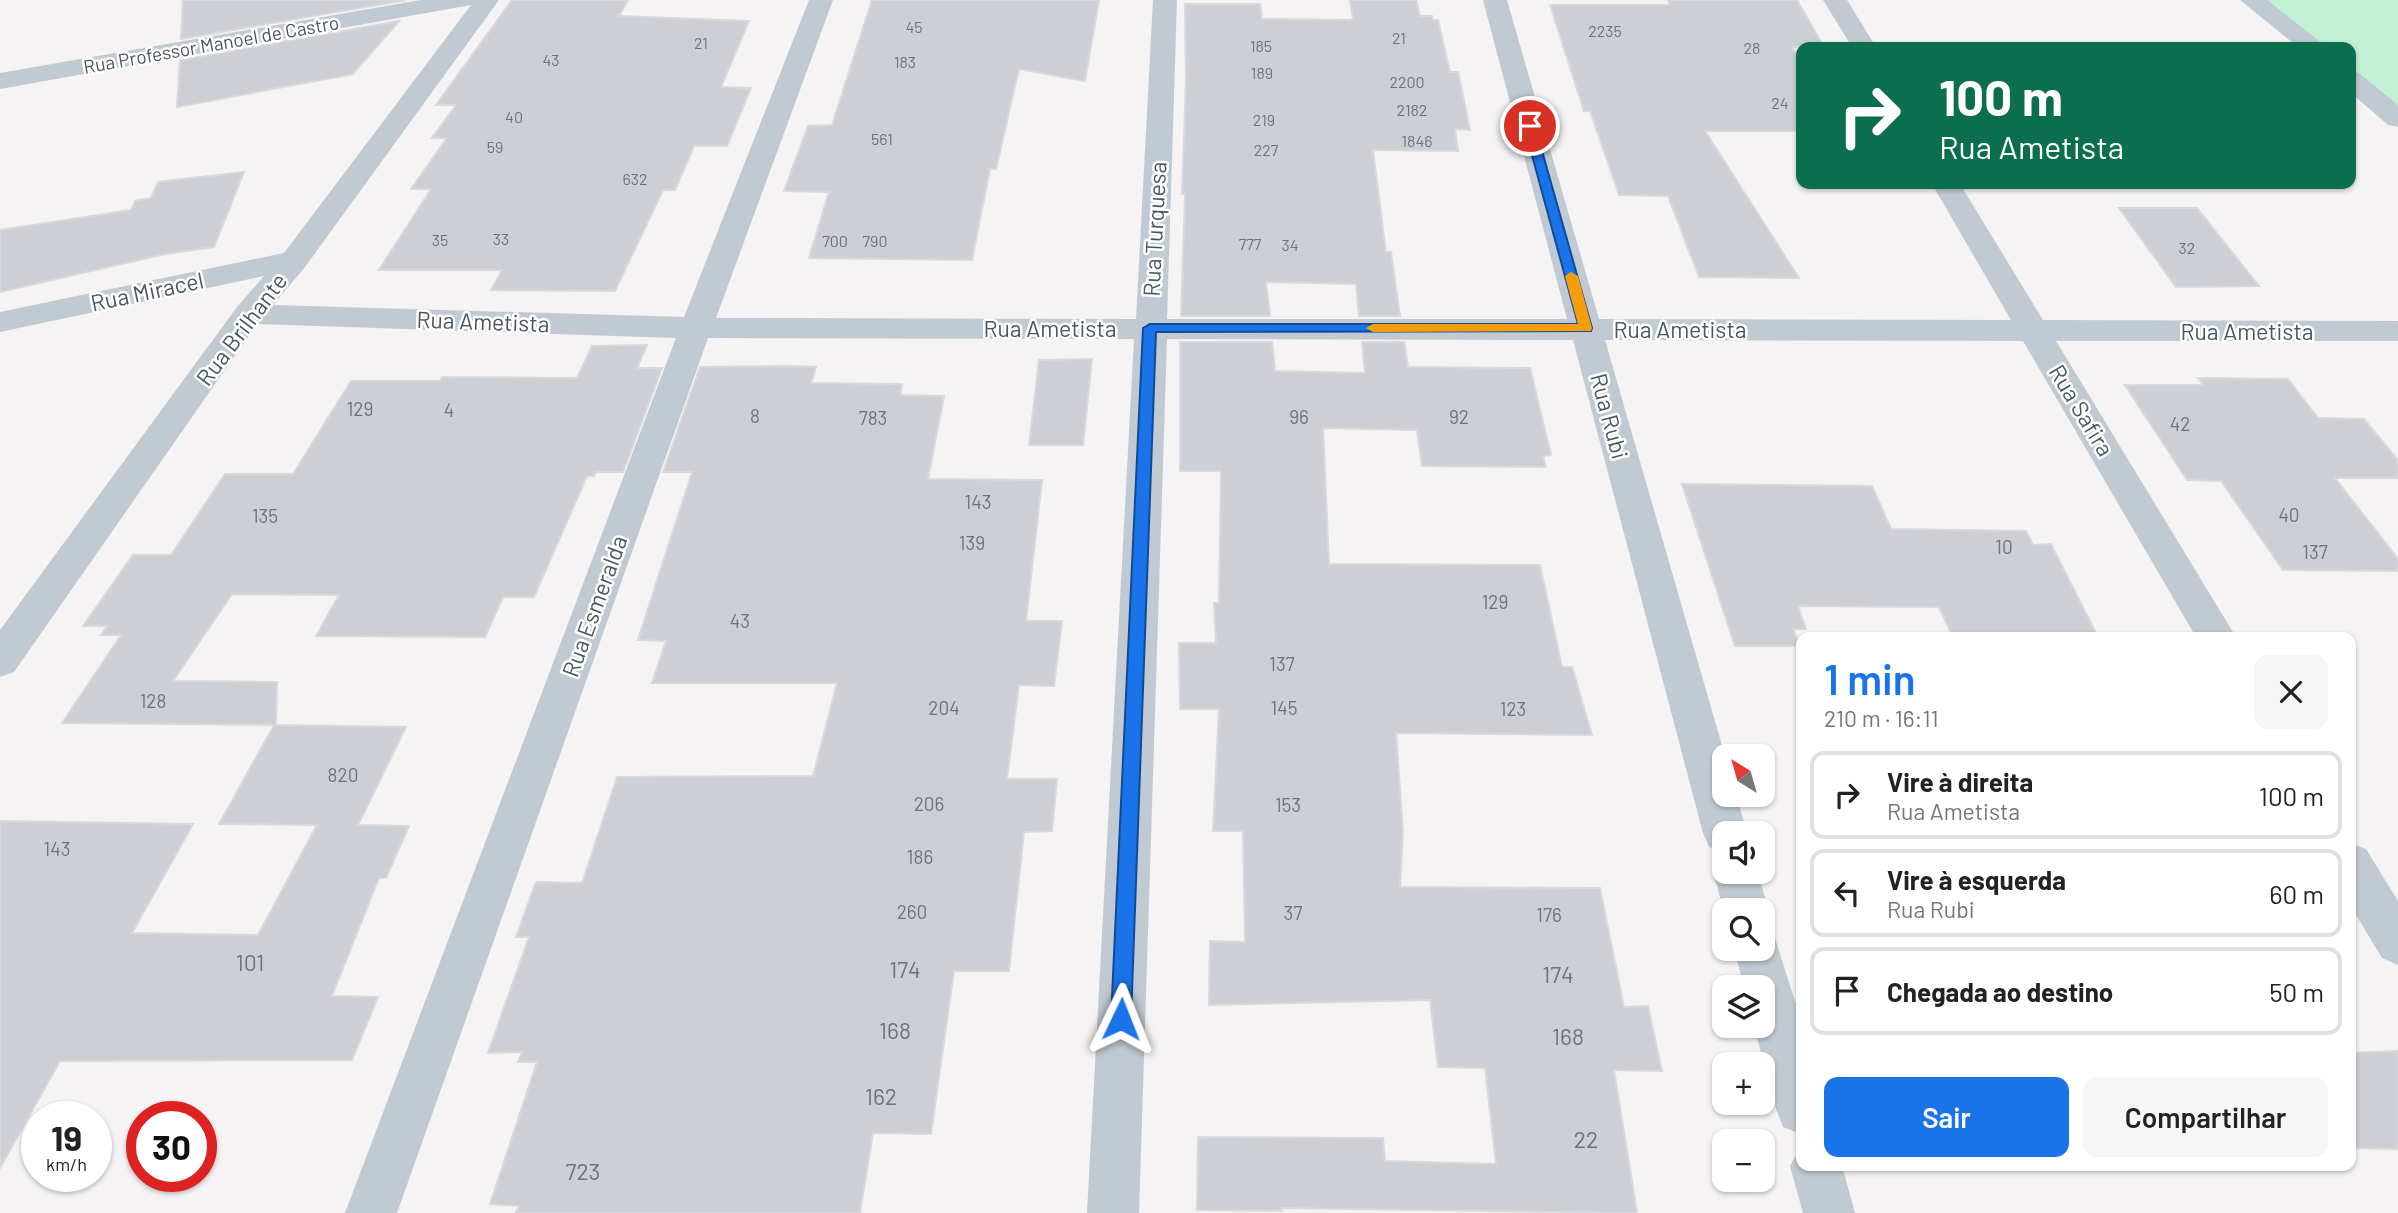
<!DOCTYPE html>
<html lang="pt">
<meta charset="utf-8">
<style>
:root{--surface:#fff;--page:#f6f6f6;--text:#222;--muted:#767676;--line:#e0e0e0;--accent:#1a73e8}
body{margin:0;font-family:Barlow,sans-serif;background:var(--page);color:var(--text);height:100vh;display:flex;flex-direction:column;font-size:26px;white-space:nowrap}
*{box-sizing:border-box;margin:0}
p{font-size:23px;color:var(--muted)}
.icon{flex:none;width:38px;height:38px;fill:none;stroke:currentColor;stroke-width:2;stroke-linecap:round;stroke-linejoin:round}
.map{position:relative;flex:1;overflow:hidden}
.drawer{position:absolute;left:1796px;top:632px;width:560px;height:539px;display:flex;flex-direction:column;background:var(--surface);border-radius:14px;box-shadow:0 2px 5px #0004}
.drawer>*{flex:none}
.top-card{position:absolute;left:1796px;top:42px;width:560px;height:147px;border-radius:14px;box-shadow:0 2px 5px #0004;background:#0b6e4f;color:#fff;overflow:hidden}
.needle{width:46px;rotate:323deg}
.fabs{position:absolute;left:1712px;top:744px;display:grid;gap:14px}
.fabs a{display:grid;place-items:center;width:63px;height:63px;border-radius:14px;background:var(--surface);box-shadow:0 2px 5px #0004;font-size:35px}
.speed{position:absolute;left:21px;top:1101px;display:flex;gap:14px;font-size:35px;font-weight:700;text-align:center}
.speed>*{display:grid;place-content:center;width:91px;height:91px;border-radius:50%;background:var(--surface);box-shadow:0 2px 5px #0004;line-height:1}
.speed small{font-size:18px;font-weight:400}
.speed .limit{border:10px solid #d22;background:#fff;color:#111}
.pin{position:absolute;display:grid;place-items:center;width:60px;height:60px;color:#fff;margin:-30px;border:4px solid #fff;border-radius:50%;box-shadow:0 2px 7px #0007}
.me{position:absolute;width:77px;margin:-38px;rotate:2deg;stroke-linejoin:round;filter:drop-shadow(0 0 5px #0008)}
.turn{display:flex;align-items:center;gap:24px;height:147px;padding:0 28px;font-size:32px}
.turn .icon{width:91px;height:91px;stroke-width:2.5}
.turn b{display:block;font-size:49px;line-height:60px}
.round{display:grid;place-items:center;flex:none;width:74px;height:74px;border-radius:14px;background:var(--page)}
.head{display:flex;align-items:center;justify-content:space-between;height:119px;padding:0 28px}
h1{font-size:42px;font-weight:600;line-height:52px;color:var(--accent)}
.button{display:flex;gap:14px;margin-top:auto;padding:14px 28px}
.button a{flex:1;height:80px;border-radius:14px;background:var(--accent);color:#fff;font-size:28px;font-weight:600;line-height:80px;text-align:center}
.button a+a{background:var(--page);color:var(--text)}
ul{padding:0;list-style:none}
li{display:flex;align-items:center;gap:21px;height:88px;margin:0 14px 10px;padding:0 14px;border:4px solid var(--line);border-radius:14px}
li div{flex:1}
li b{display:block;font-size:26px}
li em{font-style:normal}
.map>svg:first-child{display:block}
.green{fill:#c3f1d5}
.building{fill:#cdcfd5;stroke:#d7d9de;stroke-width:2}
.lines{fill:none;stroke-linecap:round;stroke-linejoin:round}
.street{fill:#c1cad2;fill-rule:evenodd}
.route{fill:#1a73e8;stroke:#114b97;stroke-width:2}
.slow{fill:#f59e0b}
.labels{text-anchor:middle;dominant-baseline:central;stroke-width:5;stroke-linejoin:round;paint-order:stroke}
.far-number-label{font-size:16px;fill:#6b747e}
.far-street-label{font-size:19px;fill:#4a5661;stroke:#fff}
.number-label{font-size:19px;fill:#6b747e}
.street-label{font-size:23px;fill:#4a5661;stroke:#fff}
.near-number-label{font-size:23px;fill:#6b747e}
</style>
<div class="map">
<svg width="2398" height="1213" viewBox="0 0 2398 1213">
<rect width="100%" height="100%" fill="#f5f3f3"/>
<path class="green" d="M2252 0H2398V119L2350 78V47H2314Z"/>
<path class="building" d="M183 0H406L181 39Z
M512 0H628L619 16 749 21 721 87 751 88 727 146H694L675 190H663L615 291 491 290 502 270H379L431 189H411L447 138H432L456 105H436Z
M872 0H1099L1085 81 1019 69 996 169H990L972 260 809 258 829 192 784 191 808 126 832 125Z
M1350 0H1416L1420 16H1432L1433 20H1438L1450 72H1458L1470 130 1455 129 1458 151 1373 150 1386 253 1391 252 1400 316H1359L1356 284 1266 282 1270 316H1181L1185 194H1182L1186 80 1185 4H1260L1262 19 1353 20Z
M1668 0H1797L1824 47H1792L1801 64V131H1705L1799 278 1699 277 1668 196 1619 195 1590 111H1584L1550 5H1670Z
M399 21 353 74 177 107 180 60Z
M244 172 214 247 165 254 0 292V230L131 210 135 201 151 198 158 182Z
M2119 208H2197L2259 286 2176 287Z
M1180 342H1272L1275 371 1365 373 1362 342H1404L1408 367 1530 368 1551 455 1543 456 1546 467 1422 466 1417 430 1323 428 1329 564 1540 565 1562 667H1572L1592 735 1396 733 1403 831 1400 887 1600 888 1624 1007 1648 1006 1662 1071 1614 1070 1637 1213 1281 1208 1282 1211 1197 1210 1198 1137 1383 1138 1385 1161 1496 1164 1485 1068 1438 1067 1430 1000 1209 1005 1210 941 1245 942 1243 831H1213L1219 709H1180L1179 643H1216L1214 603H1219L1221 471H1180Z
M647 345 637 368H662L623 472H596L594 476H587L534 597H503L485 637 316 636 339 595 232 594 173 681 277 682 276 725 62 723 121 635H101L107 626H83L133 555H171L225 474H293L351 381H440L442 377 577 378 592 346Z
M1092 359 1083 445H1029L1039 360Z
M788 366 816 367 811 383 902 384 900 395 944 396 928 479 1042 480 1026 621H1062L1054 686 1019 685 1007 779H1057L1052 831 1024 832 1009 971H954L931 1134 873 1133 860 1213H516L519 1206 490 1204 537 1062H518L522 1052 488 1053 529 937H516L536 882 582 883 617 777 813 776 837 683H652L666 641 638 640 692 472H663L700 367Z
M2198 378 2288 379 2318 418 2364 419 2398 460V478H2335L2398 559V571L2283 570 2221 481 2187 480 2125 385H2203Z
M1682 484 1872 486 1891 529 2026 531 2033 545 2051 544 2098 637H1953L1939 607 1798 606 1806 629H1793L1800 646H1735Z
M274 725 406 727 358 825 409 826 386 878H379L332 996 378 997 352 1060 60 1061 0 1168V821L193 824 132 933 258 935 317 825 219 824Z
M2398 1051V1149L2350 1148V1053Z"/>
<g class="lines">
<path class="street" d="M421 0H499L305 267 273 305 684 317 809 0H833L716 318 1136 319 1153 0H1177L1167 319H1567L1483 0H1507L1599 319 2011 320 1932 184H1960L2043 320 2398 321V341H2056L2236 637H2196L2023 341 1605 340 1725 756 1724 794H1736L1747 833H1724V852L1709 847 1703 833 1573 340 1167 339 1139 1213H1087L1134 339 708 338 397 1213H345L676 338 257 324 14 672 0 677V630L237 307 264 276 0 332V312L284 253 471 5 0 89V73Z
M1823 0H1847L1876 47H1852Z
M2240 0H2267L2327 47H2298Z
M2350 70 2359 73 2398 105V127L2388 125 2350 92Z
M2350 843 2366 849 2398 901V965L2382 958 2350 905Z
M1724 856V872H1757L1769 910 1762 925V910L1724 911 1713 872 1719 858Z
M1762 928 1773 932 1801 1020V1134L1783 1127 1776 1109 1754 1026H1762V987H1744L1734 948H1762Z
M1801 1146V1166H1842L1855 1213H1803L1790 1166Z"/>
</g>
<path class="route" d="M1526 124 1535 126 1592 328 1591 331 1156 332 1131 1019 1128 1026 1121 1029 1114 1026 1111 1019 1143 328 1150 324H1578L1524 126Z"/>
<path class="slow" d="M1571 272 1578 276 1592 328 1591 331 1373 332 1366 328 1373 324H1578L1565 276Z"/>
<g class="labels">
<g class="far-number-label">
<text x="914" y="26">45</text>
<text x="1605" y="30">2235</text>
<text x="1399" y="37">21</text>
<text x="701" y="42">21</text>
<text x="1261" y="45">185</text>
<text x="1752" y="47">28</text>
<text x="551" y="59">43</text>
<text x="905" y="61">183</text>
<text x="1262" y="72">189</text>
<text x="1407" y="81">2200</text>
<text x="1780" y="102">24</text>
<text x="1412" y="109">2182</text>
<text x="514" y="116">40</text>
<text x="1264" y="119">219</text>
<text x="882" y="138">561</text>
<text x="1417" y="140">1846</text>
<text x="495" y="146">59</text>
<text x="1266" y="149">227</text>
<text x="635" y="178">632</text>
<text x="501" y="238">33</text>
<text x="440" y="239">35</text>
<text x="835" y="240">700</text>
<text x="875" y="240">790</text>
<text x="1250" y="243">777</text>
<text x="1290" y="244">34</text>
<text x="2187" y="247">32</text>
</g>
<g class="far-street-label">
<text transform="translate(211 44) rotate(-10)">Rua Professor Manoel de Castro</text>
</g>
<g class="number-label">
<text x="360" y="408">129</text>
<text x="449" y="409">4</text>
<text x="755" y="415">8</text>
<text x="1299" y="416">96</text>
<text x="1459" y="416">92</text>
<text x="873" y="417">783</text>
<text x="2180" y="423">42</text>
<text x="978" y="501">143</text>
<text x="2289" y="514">40</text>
<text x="265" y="515">135</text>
<text x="972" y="542">139</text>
<text x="2004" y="546">10</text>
<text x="2315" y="551">137</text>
<text x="1495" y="601">129</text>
<text x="740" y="620">43</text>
<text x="1282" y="663">137</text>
<text x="153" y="700">128</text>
<text x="944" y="707">204</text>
<text x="1284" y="707">145</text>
<text x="1513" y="708">123</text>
<text x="343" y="774">820</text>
<text x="929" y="803">206</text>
<text x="1288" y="804">153</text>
<text x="57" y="848">143</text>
<text x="920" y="856">186</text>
<text x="912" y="911">260</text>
<text x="1293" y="912">37</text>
<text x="1549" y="914">176</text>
</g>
<g class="street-label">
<text transform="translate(1154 229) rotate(-87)">Rua Turquesa</text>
<text transform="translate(147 291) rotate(-12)">Rua Miracel</text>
<text transform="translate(483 321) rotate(2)">Rua Ametista</text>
<text x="1050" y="328">Rua Ametista</text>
<text transform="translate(241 329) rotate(-53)">Rua Brilhante</text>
<text x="1680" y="329">Rua Ametista</text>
<text x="2247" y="331">Rua Ametista</text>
<text transform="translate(2082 410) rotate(59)">Rua Safira</text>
<text transform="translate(1610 416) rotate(75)">Rua Rubi</text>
<text transform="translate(594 606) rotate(-70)">Rua Esmeralda</text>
</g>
<g class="near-number-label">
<text x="250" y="962">101</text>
<text x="905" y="969">174</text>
<text x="1558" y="974">174</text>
<text x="895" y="1030">168</text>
<text x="1568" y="1036">168</text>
<text x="881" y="1096">162</text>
<text x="1586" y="1139">22</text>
<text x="583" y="1171">723</text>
</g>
</g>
</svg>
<div class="fabs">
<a><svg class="needle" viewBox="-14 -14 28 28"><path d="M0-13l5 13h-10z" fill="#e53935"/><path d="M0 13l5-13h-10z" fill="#767676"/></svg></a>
<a><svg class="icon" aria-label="sound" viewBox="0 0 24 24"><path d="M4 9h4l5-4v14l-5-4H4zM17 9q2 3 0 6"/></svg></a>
<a><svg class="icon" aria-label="search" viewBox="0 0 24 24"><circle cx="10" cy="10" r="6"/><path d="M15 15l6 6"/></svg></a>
<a><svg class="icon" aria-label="layers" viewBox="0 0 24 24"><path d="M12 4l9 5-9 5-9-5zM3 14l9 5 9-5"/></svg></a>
<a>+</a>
<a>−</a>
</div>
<div class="speed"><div>19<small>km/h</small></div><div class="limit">30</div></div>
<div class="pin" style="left:1530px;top:126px;background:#d93025"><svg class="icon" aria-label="arrive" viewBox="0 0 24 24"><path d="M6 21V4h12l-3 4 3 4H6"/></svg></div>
<svg class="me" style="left:1121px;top:1019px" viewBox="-20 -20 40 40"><path d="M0-17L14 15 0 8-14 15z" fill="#1a73e8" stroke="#fff" stroke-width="4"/></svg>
<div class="top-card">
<div class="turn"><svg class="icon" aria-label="right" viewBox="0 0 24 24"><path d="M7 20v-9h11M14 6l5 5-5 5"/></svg><div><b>100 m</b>Rua Ametista</div></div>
</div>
<section class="drawer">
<div class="head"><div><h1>1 min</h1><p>210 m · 16:11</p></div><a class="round"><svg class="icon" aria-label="close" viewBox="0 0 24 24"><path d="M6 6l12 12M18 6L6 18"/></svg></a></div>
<ul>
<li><svg class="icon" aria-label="right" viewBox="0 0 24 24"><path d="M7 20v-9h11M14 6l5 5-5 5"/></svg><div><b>Vire à direita</b><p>Rua Ametista</p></div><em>100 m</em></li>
<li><svg class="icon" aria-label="left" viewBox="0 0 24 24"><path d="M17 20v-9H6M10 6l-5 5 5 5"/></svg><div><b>Vire à esquerda</b><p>Rua Rubi</p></div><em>60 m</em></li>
<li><svg class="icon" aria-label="arrive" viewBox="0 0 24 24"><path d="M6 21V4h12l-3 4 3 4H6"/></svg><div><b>Chegada ao destino</b></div><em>50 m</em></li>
</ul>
<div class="button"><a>Sair</a><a>Compartilhar</a></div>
</section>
</div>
